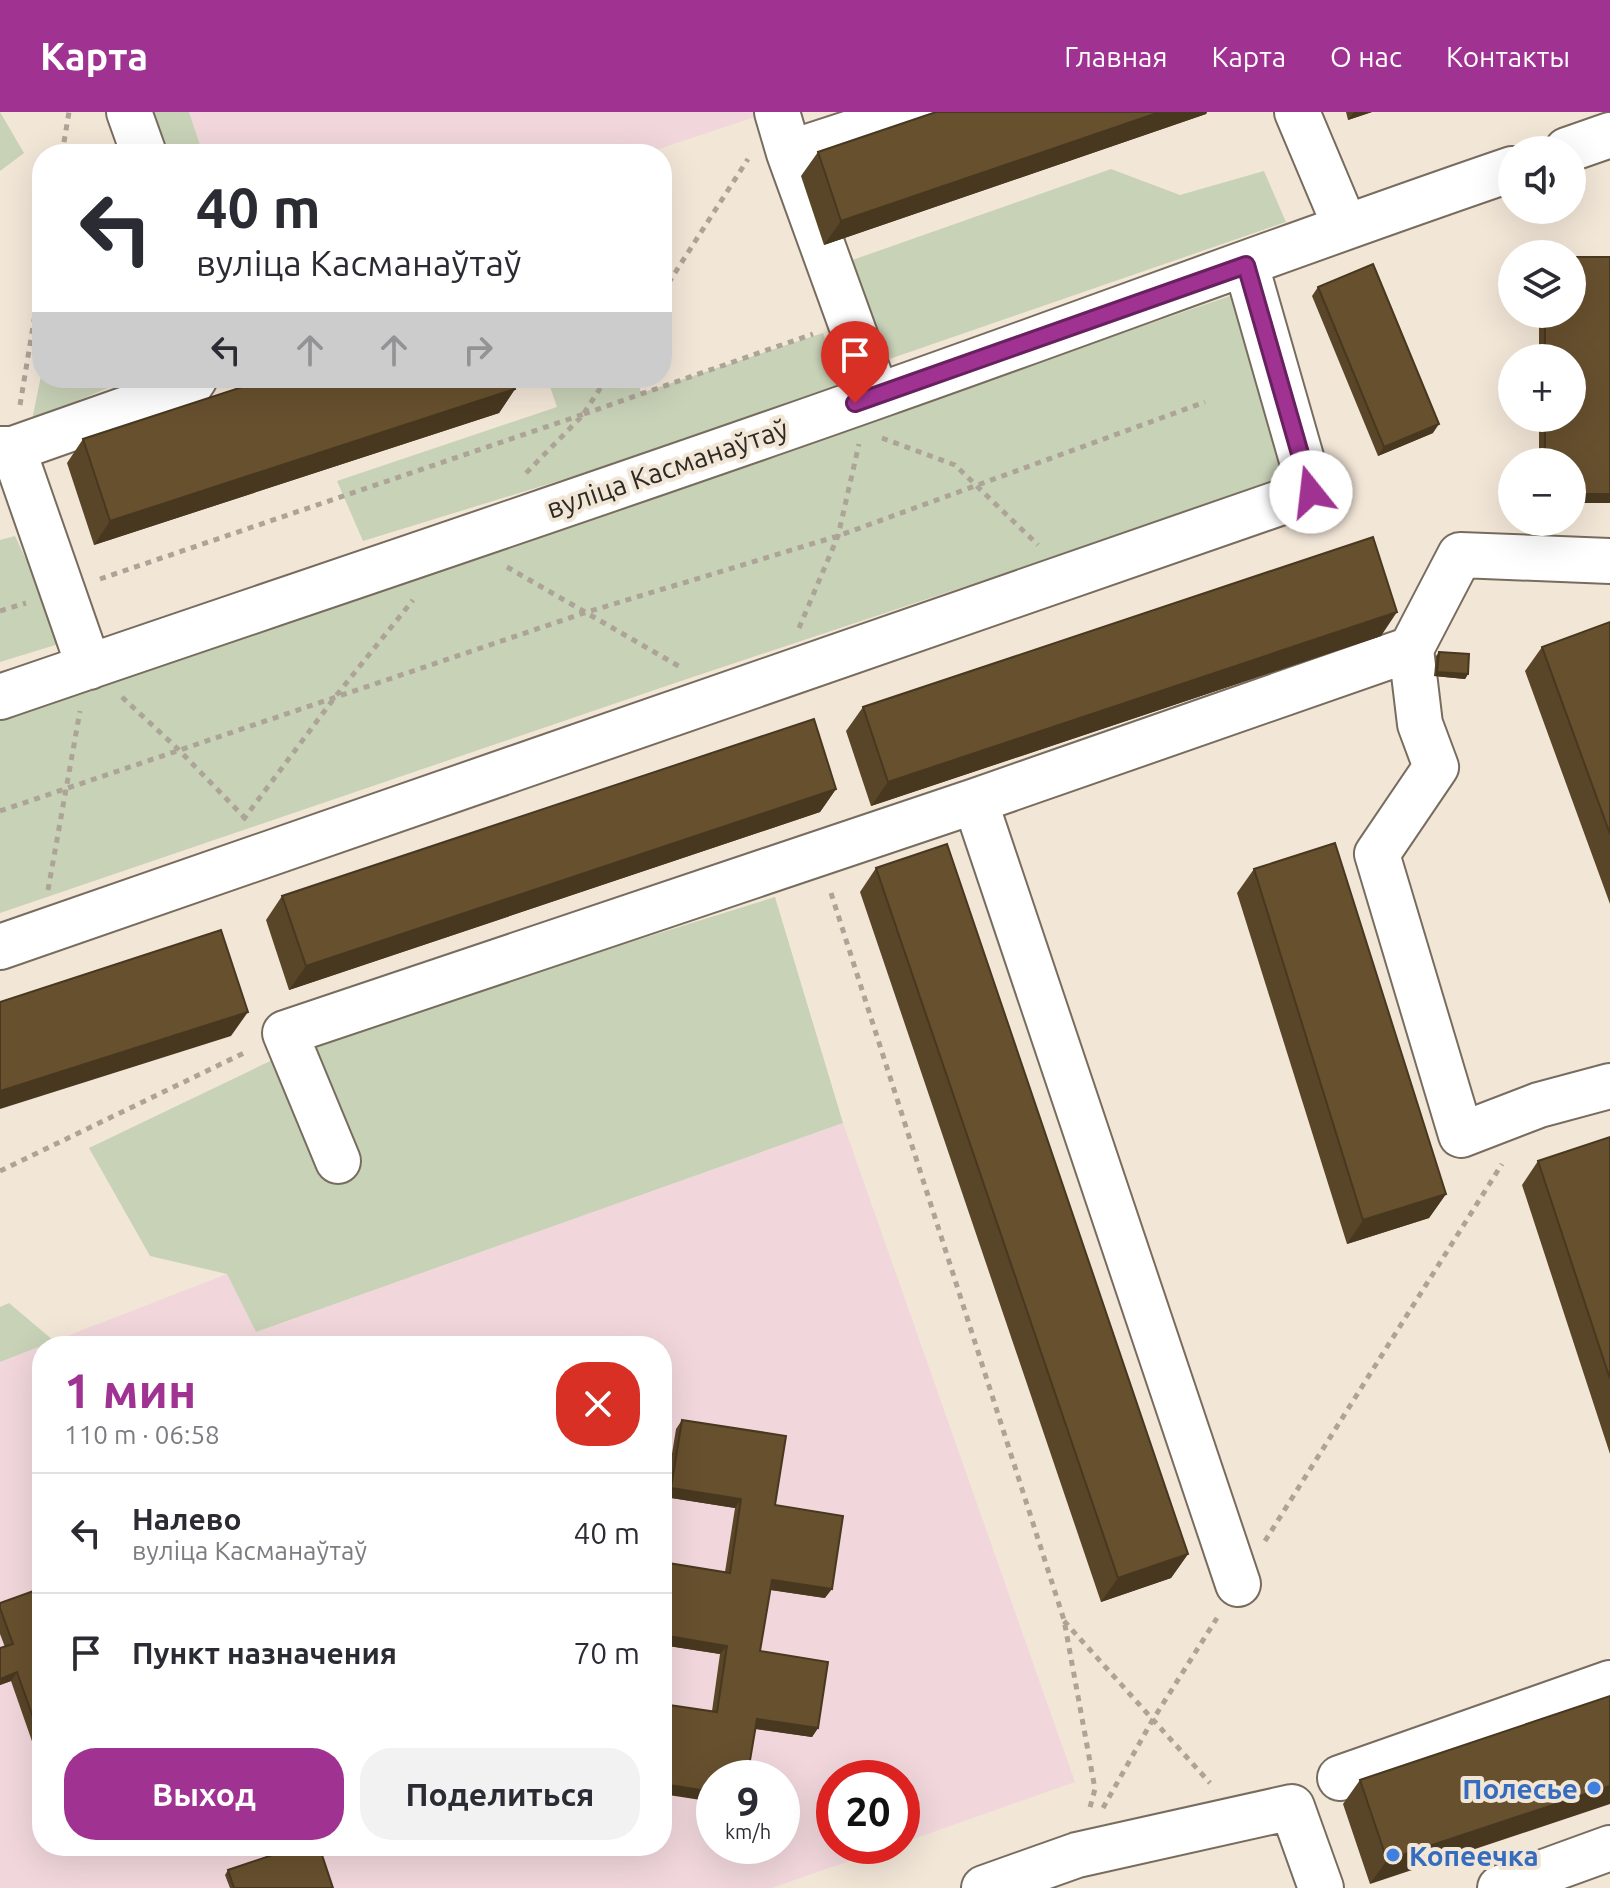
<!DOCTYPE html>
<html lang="ru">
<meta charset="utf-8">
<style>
:root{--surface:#fff;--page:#f2f2f3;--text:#2b2b33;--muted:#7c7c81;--line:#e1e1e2;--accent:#a03392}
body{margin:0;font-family:Ubuntu,sans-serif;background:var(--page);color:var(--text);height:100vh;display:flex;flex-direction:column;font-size:30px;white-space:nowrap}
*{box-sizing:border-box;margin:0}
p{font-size:26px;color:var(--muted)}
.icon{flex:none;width:44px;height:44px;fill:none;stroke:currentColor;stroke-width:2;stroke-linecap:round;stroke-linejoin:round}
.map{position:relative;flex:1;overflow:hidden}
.side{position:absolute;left:32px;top:1224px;width:640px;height:520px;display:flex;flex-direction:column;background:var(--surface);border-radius:32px;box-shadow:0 8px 32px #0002}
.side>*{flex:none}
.guide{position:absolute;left:32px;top:32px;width:640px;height:244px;border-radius:32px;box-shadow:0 8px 32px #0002;background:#fff;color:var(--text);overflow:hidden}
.controls{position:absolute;left:1498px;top:24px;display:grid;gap:16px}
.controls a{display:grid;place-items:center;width:88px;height:88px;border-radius:50%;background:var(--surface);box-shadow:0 8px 32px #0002;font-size:40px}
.speed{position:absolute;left:696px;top:1648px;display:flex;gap:16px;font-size:40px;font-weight:700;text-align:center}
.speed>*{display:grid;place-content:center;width:104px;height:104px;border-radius:50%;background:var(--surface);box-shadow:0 8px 32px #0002;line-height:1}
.speed small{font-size:20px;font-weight:400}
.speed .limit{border:12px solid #d22;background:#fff;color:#111}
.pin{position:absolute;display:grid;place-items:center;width:68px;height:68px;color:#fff;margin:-82px -34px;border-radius:50% 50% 50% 0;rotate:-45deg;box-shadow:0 0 8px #0007}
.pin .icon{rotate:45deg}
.me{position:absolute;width:88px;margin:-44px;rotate:344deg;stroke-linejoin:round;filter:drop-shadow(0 0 6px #0008)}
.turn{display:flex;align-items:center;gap:28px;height:168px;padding:0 32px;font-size:36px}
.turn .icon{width:104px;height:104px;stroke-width:2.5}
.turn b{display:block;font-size:56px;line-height:68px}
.lanes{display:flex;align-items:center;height:76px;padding:0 32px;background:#0003;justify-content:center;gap:40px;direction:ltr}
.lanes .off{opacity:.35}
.round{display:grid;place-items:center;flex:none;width:84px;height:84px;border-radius:32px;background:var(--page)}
.overview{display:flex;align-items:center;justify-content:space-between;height:136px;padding:0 32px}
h1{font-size:48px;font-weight:600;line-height:60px;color:var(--accent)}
.primary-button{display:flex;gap:16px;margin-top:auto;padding:16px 32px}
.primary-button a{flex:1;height:92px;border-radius:32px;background:var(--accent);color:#fff;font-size:32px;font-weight:600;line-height:92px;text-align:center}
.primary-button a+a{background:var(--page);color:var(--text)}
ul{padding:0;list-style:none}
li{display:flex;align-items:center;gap:24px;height:120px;padding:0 32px;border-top:2px solid var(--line)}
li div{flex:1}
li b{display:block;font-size:30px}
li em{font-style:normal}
header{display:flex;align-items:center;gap:48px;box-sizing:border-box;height:112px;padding:0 40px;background:var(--accent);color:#fff}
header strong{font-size:38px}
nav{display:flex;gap:44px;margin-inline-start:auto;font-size:28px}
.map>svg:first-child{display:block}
.education{fill:#f1d7dc;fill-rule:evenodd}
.green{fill:#c8d2b7}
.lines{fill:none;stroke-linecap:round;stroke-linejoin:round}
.minor-casing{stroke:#776c5e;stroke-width:48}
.path{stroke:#ada498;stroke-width:5;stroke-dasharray:6 6;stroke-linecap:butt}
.minor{stroke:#fff;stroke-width:44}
.wall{fill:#594528}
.shaded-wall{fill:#483820}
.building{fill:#67502e;stroke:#483820;stroke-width:2}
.route-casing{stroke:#68215f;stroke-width:20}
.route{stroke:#a03392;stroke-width:14}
.shop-dot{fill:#3f7fe0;stroke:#f2e6d7;stroke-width:3}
.labels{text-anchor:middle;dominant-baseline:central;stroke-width:8;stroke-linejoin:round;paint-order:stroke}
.street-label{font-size:28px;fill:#2d2923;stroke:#f2e6d7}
.shop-label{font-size:28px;font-weight:bold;fill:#366cbe;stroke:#f2e6d7;text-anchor:end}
</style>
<header>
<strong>Карта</strong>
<nav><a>Главная</a><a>Карта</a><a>О нас</a><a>Контакты</a></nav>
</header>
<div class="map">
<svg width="1610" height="1776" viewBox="0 0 1610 1776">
<rect width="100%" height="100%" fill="#f2e6d7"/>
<path class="education" d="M189 0H753L755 5 644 42H203Z
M843 1011 1075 1670 902 1731V1666H834V1734H892L772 1776H0V1250L227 1162 256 1220ZM42 1234H662V1734H42ZM714 1666H782V1734H714Z"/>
<path class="green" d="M0 0 24 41 0 59Z
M138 0H189L203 42H156Z
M1111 57 1180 83 1264 59 1286 110 878 251 844 151Z
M1230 184 1284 368 678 570 0 801V607Z
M823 221 844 281 363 429 337 369 557 295 547 266H637L641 281Z
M42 259V266L129 267 32 308Z
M15 424 65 530 0 550V428Z
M775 785 843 1011 256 1220 227 1162 150 1144 89 1036 310 930Z
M9 1191 54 1229 0 1250V1195Z"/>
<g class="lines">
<g class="minor-casing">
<path id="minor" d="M129 0 144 42
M777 0 789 41 877 284
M1297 0 1345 114
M1567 38 1610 23
M789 41 915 0
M0 337H13L189 275 195 266
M13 337 89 555
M1411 537 1460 443 1610 449
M0 585C294 484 590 386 883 282 1093 208 1301 129 1512 57
M975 689 1238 1472
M0 835 1311 380 1246 153
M338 1049 285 921 975 689 1411 537 1420 612 1436 655 1377 742 1461 1023 1539 993 1610 974
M1340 1666 1610 1571
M984 1776 1077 1743 1292 1695 1321 1776
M1500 1776 1610 1736"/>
</g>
<path class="path" d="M62 42 69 0
M662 181 748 47
M20 293 42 160
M584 301 607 266
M584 302 813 222
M882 326 955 353 1038 433
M507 455 682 556
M100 467 584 302 526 361
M0 499 26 491
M799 516 838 424 859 332
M122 585 179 638 246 707
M0 699 584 501 838 424 1205 290
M243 708 335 585 413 488
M48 778 80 599
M831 781 1064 1508 1095 1677 1089 1699
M0 1059 248 939
M1265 1429 1502 1052
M1064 1509 1210 1671
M1103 1696 1152 1609 1217 1506"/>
<use href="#minor" class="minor"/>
</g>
<path class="wall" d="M936 0H1207L1206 2 824 133 801 64 818 40Z
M1346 0H1372L1348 8Z
M1610 145V391H1572V350H1539V306H1572V246H1539V202H1572Z
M1318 175 1433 321 1378 344 1312 184Z
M515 277 499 301 94 433 67 351 83 327Z
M1610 510V792L1525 559 1542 535Z
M1381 524 871 694 846 619 863 595Z
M1439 540 1468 562 1465 567 1434 564 1436 544Z
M836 677 820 700 289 878 266 808 282 784Z
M876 756 1188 1442 1171 1466 1101 1490 860 780Z
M1254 757 1446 1082 1429 1106 1347 1132 1237 781Z
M1610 1025V1342L1522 1073 1538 1049Z
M682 1308 775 1393 825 1486 770 1478 760 1539 818 1616 812 1625 755 1617 712 1599 720 1542 662 1533V1459L668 1451 725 1460 735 1396 665 1385 676 1317Z
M42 1476V1658L11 1569 0 1573V1536L5 1535 0 1522V1491Z
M1610 1584 1370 1772 1343 1692 1360 1668Z
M228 1758 333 1776H230L225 1763Z"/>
<path class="shaded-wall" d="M1160 0H1207L1206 2 824 133 841 109Z
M1354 0H1372L1348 8Z
M515 277 499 301 94 433 110 409Z
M1439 312 1433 321 1378 344 1384 335Z
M1572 382H1610V391H1572Z
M1397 500 1381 524 871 694 888 670Z
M1437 560 1468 562 1465 567 1434 564Z
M836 677 820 700 289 878 306 854Z
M248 900 231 924 0 997V979Z
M1446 1082 1429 1106 1347 1132 1363 1108Z
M671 1376 741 1387 735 1396 665 1385Z
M1188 1442 1171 1466 1101 1490 1118 1466Z
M772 1468 832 1477 825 1486 765 1477Z
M662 1523 727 1534 720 1542 662 1533Z
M17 1560 11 1569 0 1573V1567Z
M757 1607 818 1616 812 1625 750 1616Z
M662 1672 714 1680V1690L662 1682Z
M1610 1674V1692L1370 1772 1387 1748Z"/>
<path class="building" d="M936 0H1160L841 109 818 40Z
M1572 145H1610V382H1572V350H1545V306H1572V246H1545V202H1572Z
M1373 152 1439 312 1384 335 1318 175Z
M270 266H512L515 277 110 409 83 327Z
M1373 425 1397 500 888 670 863 595Z
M1610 510V722L1542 535Z
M1439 540 1469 542 1468 562 1437 560Z
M814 607 836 677 306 854 282 784Z
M1335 731 1446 1082 1363 1108 1254 757Z
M947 732 1188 1442 1118 1466 876 756Z
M221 818 248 900 0 979V890Z
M1610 1025V1267L1538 1049Z
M682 1308 786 1324 775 1393 843 1404 832 1477 772 1468 760 1539 828 1550 818 1616 757 1607 747 1666H714V1680L662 1672V1592L717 1600 727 1534 662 1523V1489L668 1451 730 1461 741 1387 671 1376Z
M42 1476V1631L17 1560 0 1567V1536L13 1532 0 1496V1491Z
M1610 1584V1674L1387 1748 1360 1668Z
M299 1734H319L333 1776H234L228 1758Z"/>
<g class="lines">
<g class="route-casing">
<path id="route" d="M855 291 1246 153 1311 380"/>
</g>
<use href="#route" class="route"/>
</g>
<g class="shop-dot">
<circle cx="1594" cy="1676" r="8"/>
<circle cx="1393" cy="1743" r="8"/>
</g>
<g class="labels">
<g class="street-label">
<text transform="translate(667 356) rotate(-19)">вуліца Касманаўтаў</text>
</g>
<g class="shop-label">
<text x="1578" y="1676">Полесье</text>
<text x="1409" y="1743" text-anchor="start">Копеечка</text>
</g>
</g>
</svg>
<div class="controls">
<a><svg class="icon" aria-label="sound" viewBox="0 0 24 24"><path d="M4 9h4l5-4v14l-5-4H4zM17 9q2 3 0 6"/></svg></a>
<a><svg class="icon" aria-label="layers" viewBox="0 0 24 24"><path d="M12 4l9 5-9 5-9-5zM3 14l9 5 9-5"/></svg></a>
<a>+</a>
<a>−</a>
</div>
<div class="speed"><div>9<small>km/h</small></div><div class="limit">20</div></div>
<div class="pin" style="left:855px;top:291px;background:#d93025"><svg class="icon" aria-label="arrive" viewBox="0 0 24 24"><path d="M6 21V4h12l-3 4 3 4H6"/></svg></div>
<svg class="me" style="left:1311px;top:380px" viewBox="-20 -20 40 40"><circle r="19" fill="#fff"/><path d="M0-13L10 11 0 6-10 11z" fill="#a03392"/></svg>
<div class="guide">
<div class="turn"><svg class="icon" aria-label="left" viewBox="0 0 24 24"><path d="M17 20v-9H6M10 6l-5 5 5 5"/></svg><div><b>40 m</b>вуліца Касманаўтаў</div></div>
<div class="lanes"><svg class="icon" aria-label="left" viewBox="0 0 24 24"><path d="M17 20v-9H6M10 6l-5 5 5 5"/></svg><svg class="icon off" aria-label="ahead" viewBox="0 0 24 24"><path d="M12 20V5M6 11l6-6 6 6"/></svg><svg class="icon off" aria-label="ahead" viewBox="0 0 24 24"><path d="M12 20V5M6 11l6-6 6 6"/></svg><svg class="icon off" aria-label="right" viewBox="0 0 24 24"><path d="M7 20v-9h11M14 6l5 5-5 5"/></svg></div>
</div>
<section class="side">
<div class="overview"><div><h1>1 мин</h1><p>110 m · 06:58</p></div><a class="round" style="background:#d93025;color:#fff"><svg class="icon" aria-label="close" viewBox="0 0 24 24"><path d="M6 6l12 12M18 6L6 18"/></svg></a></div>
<ul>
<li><svg class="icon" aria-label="left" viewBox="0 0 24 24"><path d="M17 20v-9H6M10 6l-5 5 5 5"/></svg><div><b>Налево</b><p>вуліца Касманаўтаў</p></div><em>40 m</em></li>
<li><svg class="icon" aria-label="arrive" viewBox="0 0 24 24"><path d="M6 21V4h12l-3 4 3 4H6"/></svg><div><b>Пункт назначения</b></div><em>70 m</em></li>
</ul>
<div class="primary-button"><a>Выход</a><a>Поделиться</a></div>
</section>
</div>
